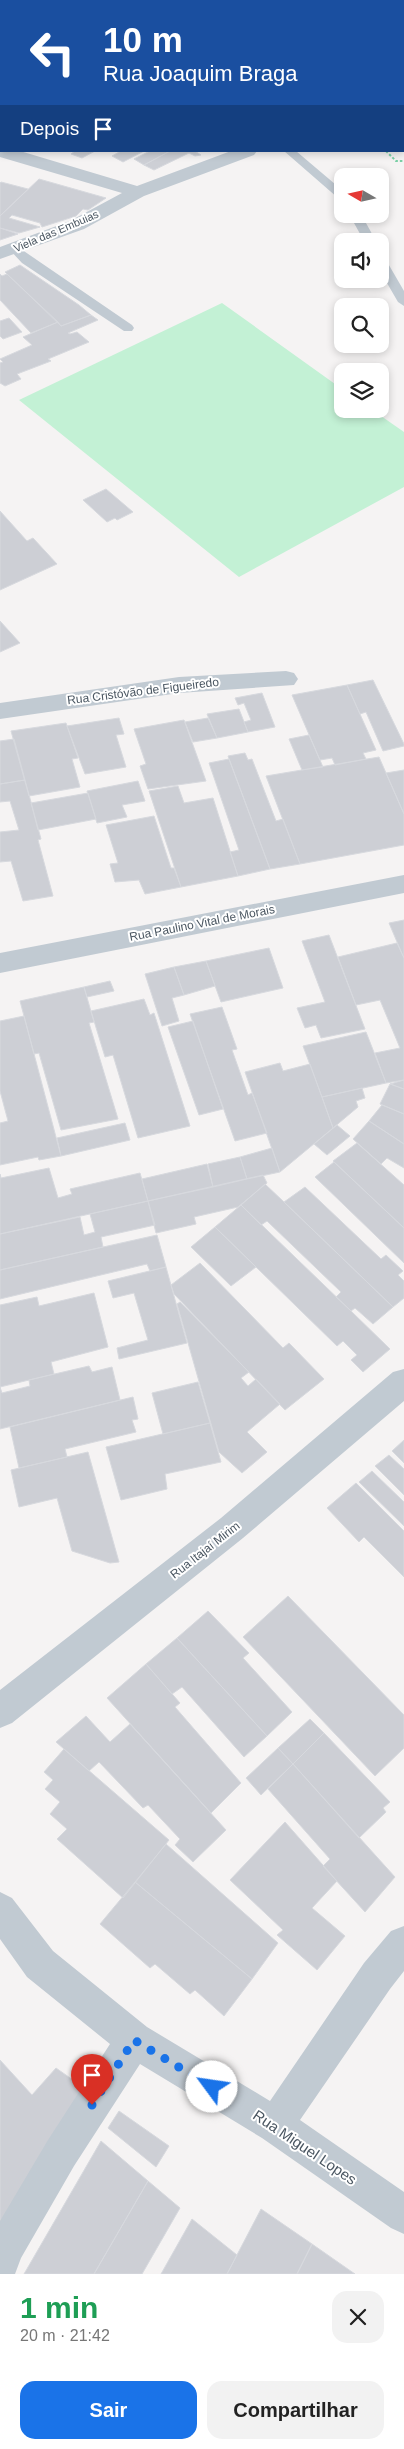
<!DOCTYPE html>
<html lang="pt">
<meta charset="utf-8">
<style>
:root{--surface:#fff;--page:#f2f2f2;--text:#222;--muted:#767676;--accent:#1a73e8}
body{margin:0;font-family:Arial,sans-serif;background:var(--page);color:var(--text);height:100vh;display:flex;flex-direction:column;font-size:19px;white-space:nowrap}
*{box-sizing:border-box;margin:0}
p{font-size:16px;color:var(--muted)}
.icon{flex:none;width:28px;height:28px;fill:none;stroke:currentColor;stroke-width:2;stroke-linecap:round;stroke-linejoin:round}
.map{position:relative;height:2274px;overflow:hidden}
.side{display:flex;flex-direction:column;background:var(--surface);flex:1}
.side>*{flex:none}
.guide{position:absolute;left:0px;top:0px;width:405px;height:152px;box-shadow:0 2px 8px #0003;background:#1a4fa0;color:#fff;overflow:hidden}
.needle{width:32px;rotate:279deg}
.buttons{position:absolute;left:334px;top:168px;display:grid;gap:10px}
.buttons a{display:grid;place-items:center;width:55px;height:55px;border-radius:10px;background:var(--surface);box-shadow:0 2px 8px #0003;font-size:25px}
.pin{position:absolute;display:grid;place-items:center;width:42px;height:42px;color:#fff;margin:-51px -21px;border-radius:50% 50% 50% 0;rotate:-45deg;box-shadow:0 0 5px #0007}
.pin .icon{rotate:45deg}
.me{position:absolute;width:55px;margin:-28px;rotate:301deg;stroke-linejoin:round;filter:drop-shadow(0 0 4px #0008)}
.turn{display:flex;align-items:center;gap:18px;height:105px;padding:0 20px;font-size:22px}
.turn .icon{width:65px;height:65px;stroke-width:2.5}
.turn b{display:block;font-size:35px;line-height:42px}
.then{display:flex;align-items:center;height:48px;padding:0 20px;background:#0003;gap:10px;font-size:19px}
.round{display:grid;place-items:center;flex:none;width:52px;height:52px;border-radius:15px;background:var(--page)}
.headline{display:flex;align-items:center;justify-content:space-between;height:85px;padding:0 20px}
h1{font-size:30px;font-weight:700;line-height:38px;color:#1e9e55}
.button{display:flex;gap:10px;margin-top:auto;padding:10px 20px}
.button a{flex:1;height:58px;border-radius:15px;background:var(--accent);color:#fff;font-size:20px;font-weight:700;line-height:58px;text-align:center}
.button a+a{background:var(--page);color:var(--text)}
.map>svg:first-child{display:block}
.green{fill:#c3f1d5}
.building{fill:#cdcfd5;stroke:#d7d9de}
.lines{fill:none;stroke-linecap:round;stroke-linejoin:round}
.path{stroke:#7ad0a6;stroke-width:2;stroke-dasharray:2.5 2;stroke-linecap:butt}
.service{fill:#c1cad2;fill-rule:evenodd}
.minor{fill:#c1cad2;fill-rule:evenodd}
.tertiary{fill:#c1cad2;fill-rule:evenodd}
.route{stroke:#1a73e8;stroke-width:9;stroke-dasharray:0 16.2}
.labels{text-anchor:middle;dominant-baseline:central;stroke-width:4;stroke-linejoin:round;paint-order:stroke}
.far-street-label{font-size:11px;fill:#4a5661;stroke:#fff}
.street-label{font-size:12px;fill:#4a5661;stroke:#fff}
.near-street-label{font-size:15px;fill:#4a5661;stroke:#fff}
</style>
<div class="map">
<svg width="404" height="2274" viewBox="0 0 404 2274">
<rect width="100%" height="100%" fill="#f5f3f3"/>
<path class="green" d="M222 303 342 389V409H371L404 432V487L239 577 19 400Z"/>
<path class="building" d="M75 151H95L82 158 71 154Z
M121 151H144L123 162 112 156Z
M150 151H170L144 165 134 159Z
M170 151H195L201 155 195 156 189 153 154 170 144 165Z
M39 179 106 198 88 210 83 209 76 216 42 227 40 223 12 215 9 218 40 227 19 233 0 228V216Z
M1 182 28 189 0 216V183Z
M0 228 18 234 0 240Z
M20 265 79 305 91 315 61 326 5 272Z
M0 274 2 276 7 274 58 322 31 333 0 300Z
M91 315 98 320 68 333 70 334 77 332 89 342 48 359 51 361 17 374 21 379 5 386 0 383V363L3 362 0 359 32 345 23 337 58 322 61 326Z
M9 318 22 332 3 339 0 336V321Z
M106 489 133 512 117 520 115 518 107 522 83 500Z
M0 511 27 541 33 538 57 564 0 590Z
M0 621 20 643 0 652Z
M373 680 404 744V746L383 751 366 712 360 714 347 685Z
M347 685 376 750 363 753 366 759 335 765 332 758 320 760 292 695Z
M262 693 275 727 248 732 244 722 251 720 244 703 238 705 235 698Z
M239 709 248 732 217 738 207 714Z
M119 718 124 734 116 735 126 767 85 774 67 726Z
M208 718 217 738 193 742 185 722Z
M184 720 206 781 148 789 140 766 146 764 134 729Z
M66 723 78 758 72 759 80 787 29 796 11 731Z
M309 735 323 767 302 770 289 739Z
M14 739 25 780 0 784V741Z
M245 753 248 760 252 759 276 821 283 819 300 864 270 869 228 756Z
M379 757 404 814V845L300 864 266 776Z
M229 759 270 869 238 876 230 852 239 850 209 763Z
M404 770V814L386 773Z
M25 780 41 839 38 840 53 896 23 901 11 861 0 862V832L19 830 10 801 0 802V784Z
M138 781 145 801 122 805 127 817 97 823 87 791Z
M178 786 184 803 213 798 238 876 181 887 149 791Z
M88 793 96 819 38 830 31 803Z
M154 816 171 868H174L181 887 145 894 139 880 115 882 110 864 118 863 106 825Z
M404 920V956H403L389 923Z
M329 935 365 1029 321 1038 316 1025 305 1028 297 1008 325 1002 302 941Z
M397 943 404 958V1080L386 1083 375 1053 400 1048 380 1000 356 1005 338 957Z
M269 948 283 988 221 1002 206 961Z
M206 961 215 986 184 995 174 967Z
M174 967 184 995 172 998 179 1021 162 1026 145 974Z
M110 981 114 991 87 997 84 987Z
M84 987 94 1022 89 1023 118 1119 61 1130 39 1053 34 1054 20 1001Z
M144 999 150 1015 154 1013 190 1126 138 1138 113 1055 105 1057 91 1011Z
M222 1007 237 1049 232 1050 248 1095 252 1093 267 1133 235 1141 190 1014Z
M24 1016 61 1156 39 1160 38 1157 0 1165V1123L8 1121 0 1091V1021Z
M193 1021 223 1109 199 1115 168 1027Z
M366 1032 386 1083 322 1097 303 1046Z
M280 1063 283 1071 310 1064 333 1128 280 1172 245 1072Z
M404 1080V1089L390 1084Z
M390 1084 404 1089V1114L380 1104Z
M362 1088 365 1098 356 1101 358 1107 333 1128 322 1097Z
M382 1105 404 1114V1144L369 1121Z
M369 1121 404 1144V1168L387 1158 381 1164 353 1139Z
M125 1123 130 1140 61 1156 57 1138Z
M337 1125 350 1136 327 1155 314 1144Z
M357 1143 404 1185V1228L333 1161Z
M272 1148 280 1172 247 1179 240 1157Z
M240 1157 247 1179 213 1187 208 1164Z
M334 1162 404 1228V1263L315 1177Z
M207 1164 213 1187 148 1201 142 1179Z
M49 1168 58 1198 72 1194 70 1189 140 1173 148 1201 0 1234V1174L1 1178Z
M263 1175 267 1183 238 1207 194 1217 196 1224 156 1233 148 1201Z
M265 1184 284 1202 393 1307 373 1324 355 1308 351 1311 336 1297 341 1292 267 1221 261 1225 241 1205Z
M305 1187 381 1259 386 1255 403 1271 398 1275 404 1281V1298L393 1307 284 1202Z
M148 1201 155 1225 101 1237 103 1247 0 1270V1234L80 1217 84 1235 95 1232 90 1214Z
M241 1205 351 1311 390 1349 363 1372 351 1360 357 1355 343 1341 337 1346 215 1227Z
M215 1227 256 1267 231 1286 191 1247Z
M157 1235 166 1267 150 1271 147 1264 0 1299V1270Z
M200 1263 283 1348 289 1343 324 1379 285 1410 174 1294 171 1285Z
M166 1267 187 1343 119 1359 117 1348 148 1340 134 1293 113 1298 108 1281Z
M94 1293 108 1347 51 1362 54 1374 0 1387V1305L37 1297 39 1306Z
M180 1302 249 1372 241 1378 248 1386 256 1379 280 1404 247 1432 267 1452 242 1473 219 1452 177 1304Z
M89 1366 92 1372 112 1367 120 1400 0 1429V1387L2 1393 30 1386 29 1380Z
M198 1382 210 1423 163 1434 152 1393Z
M133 1397 138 1419 132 1420 136 1432 65 1449 67 1457 19 1468 10 1427Z
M210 1423 221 1462 165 1474 167 1489 121 1500 106 1447Z
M404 1440V1463L392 1451Z
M88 1452 119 1562 110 1563 72 1551 57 1498 19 1507 11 1470Z
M389 1455 404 1469V1495L375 1466Z
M372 1471 404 1502V1526L359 1482Z
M356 1483 404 1531V1577L364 1537 359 1542 327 1508Z
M288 1596 404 1715V1748L375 1776 243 1637Z
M208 1611 249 1653 243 1658 292 1712 267 1736 177 1638Z
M177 1638 267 1736 244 1757 182 1687 172 1694 146 1664Z
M146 1664 180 1703 175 1707 241 1783 211 1813 107 1698Z
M86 1716 110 1742 130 1724 226 1830 193 1862 175 1845 180 1839 148 1805 143 1808 99 1762 89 1771 56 1742Z
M310 1719 324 1733 293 1764 278 1748Z
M324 1733 390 1802 383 1808 386 1812 359 1838 293 1764Z
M278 1748 293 1764 261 1795 246 1778Z
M64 1749 169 1840 123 1898 57 1839 67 1829 50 1814 60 1802 45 1789 53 1780 44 1772Z
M293 1764 395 1877 365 1912 323 1866 330 1859 268 1789Z
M285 1822 337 1881 312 1908 345 1936 317 1970 277 1935 283 1930 230 1880Z
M166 1844 278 1943 252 1979 135 1882Z
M135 1882 252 1979 224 2016 195 1990 190 1994 155 1964 150 1968 100 1924Z
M0 2060 32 2095 56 2068 90 2092 0 2241Z
M119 2111 169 2146 156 2167 108 2128Z
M101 2141 148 2181 94 2274H24Z
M148 2181 180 2208 142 2274H94Z
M261 2209 312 2244 297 2274H227Z
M192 2219 237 2255 227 2274H161Z
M312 2244 355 2274H297Z"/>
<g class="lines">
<path class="path" d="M386 151 396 161H404"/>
<path class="service" d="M284 151H296L342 190V199L338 198Z
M349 214H361L376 241H364Z
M15 245 132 325 134 328 132 331H124L22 263 9 249Z
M380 256 386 260 404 291V306L398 302 380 271Z"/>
<path class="minor" d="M24 0H41L42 1H25Z
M175 0H192L193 1H176Z
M0 146 1 151H20L137 186 231 151H257L254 155 144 196 84 229 0 259V247L70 221 122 193 0 157Z
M286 671 294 673 298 679 294 685 179 693 0 719V703L179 677Z
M404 1369V1401L243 1538 12 1723 0 1728V1690L221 1518 393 1372Z
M0 1892 12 1898 53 1951 147 2027 270 2101 364 1963 391 1931 404 1926V1971L390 1989 300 2120 404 2192V2234L391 2228 262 2138 140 2064 74 2166 21 2258 15 2274H0V2221L48 2140 110 2044 27 1977 0 1939Z"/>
<path class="tertiary" d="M404 875V893L0 973V953Z"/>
</g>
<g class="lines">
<path class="route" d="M92 2105 134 2040 212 2087"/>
</g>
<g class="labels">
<g class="far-street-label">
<text transform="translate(56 231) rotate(-23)">Viela das Embuias</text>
</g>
<g class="street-label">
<text transform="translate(143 691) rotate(-7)">Rua Cristóvão de Figueiredo</text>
<text transform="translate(202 923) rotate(-11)">Rua Paulino Vital de Morais</text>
<text transform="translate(205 1550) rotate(-38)">Rua Itajaí Mirim</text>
</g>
<g class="near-street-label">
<text transform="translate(305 2147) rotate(34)">Rua Miguel Lopes</text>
</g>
</g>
</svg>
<div class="buttons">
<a><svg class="needle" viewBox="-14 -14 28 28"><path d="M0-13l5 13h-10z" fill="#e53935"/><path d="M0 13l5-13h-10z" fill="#767676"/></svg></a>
<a><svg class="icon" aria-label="sound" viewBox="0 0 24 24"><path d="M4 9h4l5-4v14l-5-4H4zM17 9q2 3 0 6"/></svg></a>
<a><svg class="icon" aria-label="search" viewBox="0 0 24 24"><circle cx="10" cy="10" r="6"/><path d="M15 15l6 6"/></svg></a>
<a><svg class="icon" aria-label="layers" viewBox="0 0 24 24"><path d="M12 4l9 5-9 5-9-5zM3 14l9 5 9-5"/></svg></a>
</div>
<div class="pin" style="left:92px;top:2105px;background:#d93025"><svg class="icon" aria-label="arrive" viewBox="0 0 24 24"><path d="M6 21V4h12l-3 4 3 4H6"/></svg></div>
<svg class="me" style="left:212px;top:2087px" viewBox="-20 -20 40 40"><circle r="19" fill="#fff"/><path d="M0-13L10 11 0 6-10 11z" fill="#1a73e8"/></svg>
<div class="guide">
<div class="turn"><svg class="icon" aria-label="left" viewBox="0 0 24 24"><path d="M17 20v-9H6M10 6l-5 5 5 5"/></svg><div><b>10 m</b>Rua Joaquim Braga</div></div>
<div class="then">Depois<svg class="icon" aria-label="arrive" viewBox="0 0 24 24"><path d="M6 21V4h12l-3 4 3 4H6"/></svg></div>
</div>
</div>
<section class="side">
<div class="headline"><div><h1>1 min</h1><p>20 m · 21:42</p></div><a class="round"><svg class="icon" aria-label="close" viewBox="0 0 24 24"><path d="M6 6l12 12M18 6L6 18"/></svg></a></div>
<div class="button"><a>Sair</a><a>Compartilhar</a></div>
</section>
